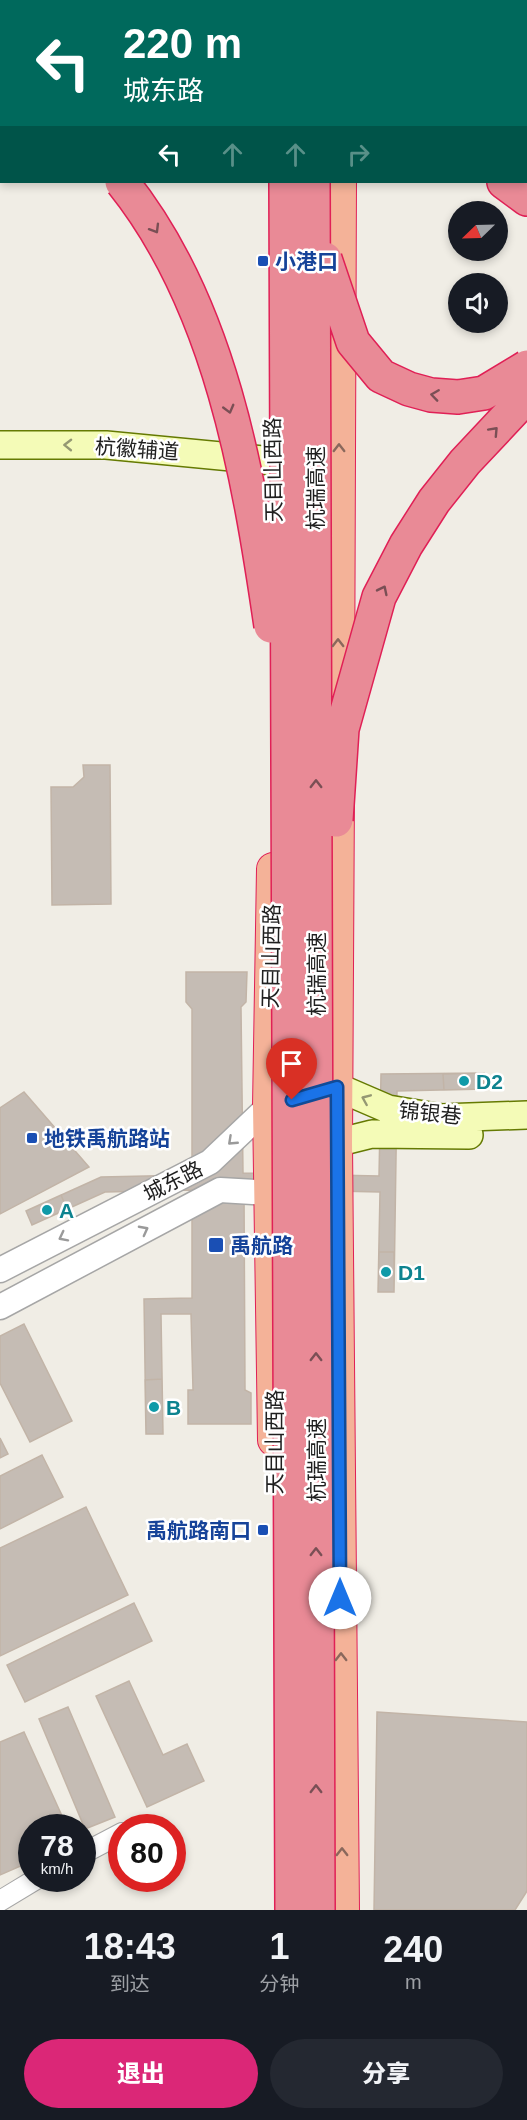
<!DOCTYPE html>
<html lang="zh">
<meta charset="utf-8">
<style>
:root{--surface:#171b24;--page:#242831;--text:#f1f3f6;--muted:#9ea1a6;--accent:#db2777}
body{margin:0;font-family:Arial,"Noto Sans SC",sans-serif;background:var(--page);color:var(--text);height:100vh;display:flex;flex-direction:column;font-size:22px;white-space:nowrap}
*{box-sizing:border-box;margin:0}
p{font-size:20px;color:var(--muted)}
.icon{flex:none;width:33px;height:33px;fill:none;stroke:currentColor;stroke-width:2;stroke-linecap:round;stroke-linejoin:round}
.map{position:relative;height:1910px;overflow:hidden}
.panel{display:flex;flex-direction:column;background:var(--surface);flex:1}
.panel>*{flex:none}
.banner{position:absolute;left:0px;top:0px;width:528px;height:183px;box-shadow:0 3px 9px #0003;background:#00695c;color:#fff;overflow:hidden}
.needle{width:39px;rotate:247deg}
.controls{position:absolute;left:448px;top:201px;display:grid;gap:12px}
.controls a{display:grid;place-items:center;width:60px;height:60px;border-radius:50%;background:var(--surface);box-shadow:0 3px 9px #0003;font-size:30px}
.speed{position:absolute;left:18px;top:1814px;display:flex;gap:12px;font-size:30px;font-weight:700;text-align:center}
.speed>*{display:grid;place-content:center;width:78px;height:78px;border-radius:50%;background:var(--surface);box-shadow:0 3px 9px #0003;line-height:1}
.speed small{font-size:15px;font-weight:400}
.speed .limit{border:9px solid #d22;background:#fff;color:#111}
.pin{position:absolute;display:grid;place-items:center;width:51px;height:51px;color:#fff;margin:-62px -26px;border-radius:50% 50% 50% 0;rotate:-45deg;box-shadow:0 0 6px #0007}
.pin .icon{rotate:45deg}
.me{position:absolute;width:66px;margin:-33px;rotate:0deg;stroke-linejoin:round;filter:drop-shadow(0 0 4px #0008)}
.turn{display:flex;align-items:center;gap:21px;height:126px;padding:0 24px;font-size:27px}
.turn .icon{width:78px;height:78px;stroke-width:2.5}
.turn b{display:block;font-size:42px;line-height:51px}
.lanes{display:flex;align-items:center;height:57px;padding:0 24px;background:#0003;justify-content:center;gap:30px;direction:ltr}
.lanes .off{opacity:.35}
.eta{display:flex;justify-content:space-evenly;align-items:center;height:102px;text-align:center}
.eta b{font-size:36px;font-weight:800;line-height:42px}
.action{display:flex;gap:12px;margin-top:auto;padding:12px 24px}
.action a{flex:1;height:69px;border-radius:36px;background:var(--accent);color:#fff;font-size:24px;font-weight:800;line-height:69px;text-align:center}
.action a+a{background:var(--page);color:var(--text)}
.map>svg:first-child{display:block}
.building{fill:#c5bcb4;stroke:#c2b4a7;stroke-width:1.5}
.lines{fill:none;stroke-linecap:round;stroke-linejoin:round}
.minor-casing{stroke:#a6a6a6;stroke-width:22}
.tertiary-casing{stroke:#a6a6a6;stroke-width:27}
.secondary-casing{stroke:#657a02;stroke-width:30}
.trunk-casing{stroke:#e02056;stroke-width:34}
.motorway-casing{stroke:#e02056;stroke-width:36}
.minor{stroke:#fff;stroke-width:20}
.tertiary{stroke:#fff;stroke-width:24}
.secondary{stroke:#f4fbb7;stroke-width:27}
.trunk{stroke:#f4b298;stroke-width:32}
.motorway{stroke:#e98a96;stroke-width:33}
.motorway-bridge-casing{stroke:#e02056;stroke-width:36;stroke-linecap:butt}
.motorway-bridge{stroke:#e98a96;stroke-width:33}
.oneway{stroke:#7a4f55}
.oneway2{stroke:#949873}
.oneway3{stroke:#8a685c}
.oneway4{stroke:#9a9a9a}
.route-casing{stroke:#114b97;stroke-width:15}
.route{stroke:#1a73e8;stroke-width:10}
.transit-dot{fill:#1a4fb4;stroke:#fff;stroke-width:2}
.culture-dot{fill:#0f9aa8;stroke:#fff;stroke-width:2}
.labels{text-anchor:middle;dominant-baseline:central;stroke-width:5;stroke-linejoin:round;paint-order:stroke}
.transit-label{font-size:21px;font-weight:bold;fill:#164399;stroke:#fff;text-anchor:start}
.street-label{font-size:21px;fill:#1f1f1f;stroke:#fff}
.culture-label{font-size:21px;font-weight:bold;fill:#0d838f;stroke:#fff;text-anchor:start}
</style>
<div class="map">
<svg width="527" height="1910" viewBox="0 0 527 1910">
<rect width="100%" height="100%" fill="#f0ede5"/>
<path class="building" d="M83 765H110L111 904 52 905 51 787H73L84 777Z
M186 972H247L246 1002 241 1007 243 1173 379 1176 381 1074 484 1073V1089L397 1091 394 1292H378L380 1192 244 1189 245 1390 251 1393V1424H188V1390H193L191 1314H161L163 1434H146L144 1299 192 1298V1190L105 1192 32 1225 26 1211 101 1177 192 1175V1009L186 1002Z
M484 1073V1089L444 1090 443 1074Z
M24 1092 89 1167 0 1214V1108Z
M61 1195 67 1209 32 1225 26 1211Z
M379 1252H394V1292H378Z
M24 1324 72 1421 30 1442 0 1383V1336Z
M162 1379 163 1434H146L145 1380Z
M0 1438 8 1454 0 1458Z
M42 1455 63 1497 0 1529V1476Z
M86 1507 128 1595 0 1656V1548Z
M134 1603 152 1641 25 1702 7 1665Z
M129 1681 163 1755 187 1744 204 1781 147 1807 96 1696Z
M68 1707 115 1817 85 1829 39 1719Z
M377 1712 527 1722V1891L515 1910H374Z
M24 1732 67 1827H32V1861L0 1875V1742Z"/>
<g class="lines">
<g class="minor-casing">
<path id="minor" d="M82 1854 122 1833
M0 1901 38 1878"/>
</g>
<g class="tertiary-casing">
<path id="tertiary" d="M0 1270 210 1162 269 1106 280 1103
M0 1307 220 1190 271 1193 283 1184"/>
</g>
<g class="secondary-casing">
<path id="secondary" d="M0 445H106L273 461
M337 1087 388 1109 442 1118 527 1115
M336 1143 372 1134 469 1135"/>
</g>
<g class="trunk-casing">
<path id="trunk" d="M267 0V2
M341 2V0
M338 724 340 182
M338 792 336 1143 343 1910
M273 869 269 1106 274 1440"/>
</g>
<g class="motorway-casing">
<path id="motorway" d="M285 0V2
M309 0V2
M98 2 100 0
M0 41 2 40
M0 65 2 64
M0 106 2 107
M504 182 527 199"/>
</g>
<use href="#minor" class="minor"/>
<use href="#tertiary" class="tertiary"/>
<use href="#secondary" class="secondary"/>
<use href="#trunk" class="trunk"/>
<use href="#motorway" class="motorway"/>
<g class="motorway-bridge-casing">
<path id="motorway-bridge" d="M122 182C220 304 249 475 271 626
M286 182 292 1910
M313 182 318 1910
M325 259 353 342 381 376 409 389 431 395 458 397 484 393 527 367
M336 820 342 729 379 597 406 545 434 501 465 462 527 396"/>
</g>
<use href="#motorway-bridge" class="motorway-bridge"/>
</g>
<defs><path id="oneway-chevron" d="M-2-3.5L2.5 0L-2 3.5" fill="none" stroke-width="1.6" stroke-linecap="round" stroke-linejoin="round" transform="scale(1.5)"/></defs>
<g class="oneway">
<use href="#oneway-chevron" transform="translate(155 229) rotate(59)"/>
<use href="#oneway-chevron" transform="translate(435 395) rotate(-172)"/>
<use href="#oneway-chevron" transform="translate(229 409) rotate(75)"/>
<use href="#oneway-chevron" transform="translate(494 431) rotate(-47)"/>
<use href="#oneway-chevron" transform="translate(383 590) rotate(-64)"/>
<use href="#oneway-chevron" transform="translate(316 784) rotate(-90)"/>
<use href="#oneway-chevron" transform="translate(316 1357) rotate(-90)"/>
<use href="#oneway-chevron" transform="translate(316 1552) rotate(-90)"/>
<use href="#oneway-chevron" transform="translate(316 1789) rotate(-90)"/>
</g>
<g class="oneway2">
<use href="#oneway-chevron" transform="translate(68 445) rotate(-179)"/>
<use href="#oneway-chevron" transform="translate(366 1099) rotate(-157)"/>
</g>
<g class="oneway3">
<use href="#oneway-chevron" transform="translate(339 448) rotate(-90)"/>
<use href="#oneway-chevron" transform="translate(338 643) rotate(-90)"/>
<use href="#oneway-chevron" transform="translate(341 1657) rotate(-90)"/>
<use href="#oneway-chevron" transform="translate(342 1852) rotate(-90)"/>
</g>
<g class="oneway4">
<use href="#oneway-chevron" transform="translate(232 1141) rotate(137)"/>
<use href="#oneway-chevron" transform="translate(144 1230) rotate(-28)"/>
<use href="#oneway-chevron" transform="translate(63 1237) rotate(153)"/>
</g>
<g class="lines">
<g class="route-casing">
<path id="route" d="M292 1100 337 1087 340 1598"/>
</g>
<use href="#route" class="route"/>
</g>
<g class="transit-dot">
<rect x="257" y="255" width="12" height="12" rx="3"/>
<rect x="26" y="1132" width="12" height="12" rx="3"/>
<rect x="208" y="1237" width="16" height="16" rx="3"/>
<rect x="257" y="1524" width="12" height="12" rx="3"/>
</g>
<g class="culture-dot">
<circle cx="464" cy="1081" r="6"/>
<circle cx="47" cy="1210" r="6"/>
<circle cx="386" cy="1272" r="6"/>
<circle cx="154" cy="1407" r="6"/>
</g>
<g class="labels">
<g class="transit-label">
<text x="275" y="261">小港口</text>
<text x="44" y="1138">地铁禹航路站</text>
<text x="230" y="1245">禹航路</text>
<text x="251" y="1530" text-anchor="end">禹航路南口</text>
</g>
<g class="street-label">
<text transform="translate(137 449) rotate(4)">杭徽辅道</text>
<text transform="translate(273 470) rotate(-91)">天目山西路</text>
<text transform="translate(315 488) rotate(-90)">杭瑞高速</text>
<text transform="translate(271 956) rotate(-89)">天目山西路</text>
<text transform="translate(316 974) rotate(-90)">杭瑞高速</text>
<text transform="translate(430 1113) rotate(6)">锦银巷</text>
<text transform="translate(173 1181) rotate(-27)">城东路</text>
<text transform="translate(274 1442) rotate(-90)">天目山西路</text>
<text transform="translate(316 1460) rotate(-90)">杭瑞高速</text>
</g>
<g class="culture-label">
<text x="476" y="1081">D2</text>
<text x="59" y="1210">A</text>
<text x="398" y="1272">D1</text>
<text x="166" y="1407">B</text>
</g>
</g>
</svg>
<div class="controls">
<a><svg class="needle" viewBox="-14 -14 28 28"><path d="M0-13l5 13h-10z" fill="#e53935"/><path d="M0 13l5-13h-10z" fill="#9ea1a6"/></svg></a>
<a><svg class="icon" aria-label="sound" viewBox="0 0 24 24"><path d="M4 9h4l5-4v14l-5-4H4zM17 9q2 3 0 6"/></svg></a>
</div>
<div class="speed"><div>78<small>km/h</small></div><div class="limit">80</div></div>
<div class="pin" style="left:292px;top:1100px;background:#d93025"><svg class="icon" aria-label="arrive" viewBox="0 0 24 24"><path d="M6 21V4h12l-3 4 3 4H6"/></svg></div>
<svg class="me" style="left:340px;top:1598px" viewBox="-20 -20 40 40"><circle r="19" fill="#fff"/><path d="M0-13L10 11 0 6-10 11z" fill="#1a73e8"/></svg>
<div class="banner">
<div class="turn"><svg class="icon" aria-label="left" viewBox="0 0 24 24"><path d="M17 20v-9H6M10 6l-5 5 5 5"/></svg><div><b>220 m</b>城东路</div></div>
<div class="lanes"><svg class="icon" aria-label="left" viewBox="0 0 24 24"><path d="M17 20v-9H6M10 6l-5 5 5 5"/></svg><svg class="icon off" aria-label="ahead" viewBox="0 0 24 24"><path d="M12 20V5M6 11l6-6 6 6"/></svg><svg class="icon off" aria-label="ahead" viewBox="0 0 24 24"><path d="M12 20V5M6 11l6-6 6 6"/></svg><svg class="icon off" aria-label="right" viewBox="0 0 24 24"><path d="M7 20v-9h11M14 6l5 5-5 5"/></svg></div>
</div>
</div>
<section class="panel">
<div class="eta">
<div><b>18:43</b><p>到达</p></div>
<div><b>1</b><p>分钟</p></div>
<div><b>240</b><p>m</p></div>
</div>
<div class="action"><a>退出</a><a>分享</a></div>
</section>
